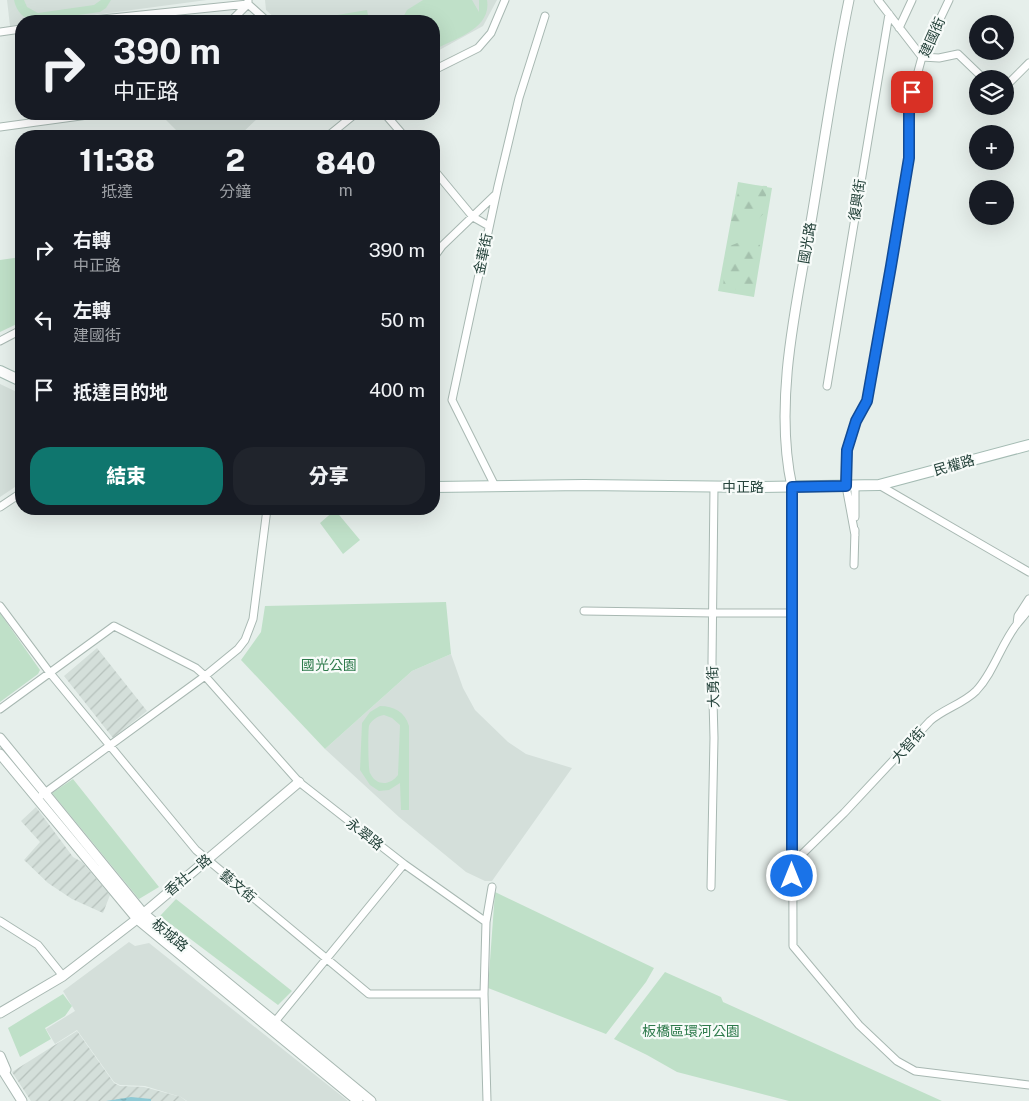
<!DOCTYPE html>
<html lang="zh-TW">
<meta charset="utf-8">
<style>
:root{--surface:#171b24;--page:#20242c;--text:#f1f3f6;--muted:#9ea1a6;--accent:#0f766e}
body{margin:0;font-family:"Public Sans","Noto Sans TC",sans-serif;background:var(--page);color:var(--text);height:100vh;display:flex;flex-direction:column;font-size:19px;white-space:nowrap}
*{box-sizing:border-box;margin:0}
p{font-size:16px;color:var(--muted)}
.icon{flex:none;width:28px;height:28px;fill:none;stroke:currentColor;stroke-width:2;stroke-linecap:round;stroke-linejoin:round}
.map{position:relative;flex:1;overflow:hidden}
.panel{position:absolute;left:15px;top:130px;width:425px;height:385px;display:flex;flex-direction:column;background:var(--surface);border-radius:20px;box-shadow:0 5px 20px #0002}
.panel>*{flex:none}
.guide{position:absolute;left:15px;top:15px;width:425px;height:105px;border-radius:20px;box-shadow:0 5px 20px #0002;background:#171b24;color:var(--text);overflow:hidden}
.tools{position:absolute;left:969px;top:15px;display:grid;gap:10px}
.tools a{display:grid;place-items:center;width:45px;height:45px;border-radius:50%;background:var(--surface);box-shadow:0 5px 20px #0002;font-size:25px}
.pin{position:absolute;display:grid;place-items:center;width:42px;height:42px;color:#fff;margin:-21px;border-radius:10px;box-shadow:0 2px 8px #0006}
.me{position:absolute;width:55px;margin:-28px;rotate:0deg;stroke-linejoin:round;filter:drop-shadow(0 0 4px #0008)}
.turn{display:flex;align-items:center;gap:18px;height:105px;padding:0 15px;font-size:22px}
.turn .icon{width:65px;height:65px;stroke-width:2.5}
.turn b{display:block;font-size:35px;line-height:42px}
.eta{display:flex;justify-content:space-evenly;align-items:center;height:85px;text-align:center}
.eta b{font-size:30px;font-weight:800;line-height:35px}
.cta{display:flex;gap:10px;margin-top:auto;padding:10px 15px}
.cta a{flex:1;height:58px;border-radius:20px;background:var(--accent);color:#fff;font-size:20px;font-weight:800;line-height:58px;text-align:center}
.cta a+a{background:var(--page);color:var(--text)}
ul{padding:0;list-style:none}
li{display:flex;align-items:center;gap:15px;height:70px;padding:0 15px}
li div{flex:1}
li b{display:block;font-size:19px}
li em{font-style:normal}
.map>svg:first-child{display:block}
.built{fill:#d4dfda}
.industrial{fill:url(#industrial-furrows)}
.green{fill:#bfe0c8;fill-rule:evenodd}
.forest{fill:url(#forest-firs)}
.water{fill:url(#water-ripples)}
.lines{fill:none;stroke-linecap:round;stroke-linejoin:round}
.minor-casing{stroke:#a8b8b2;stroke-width:9}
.tertiary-casing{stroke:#a8b8b2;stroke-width:11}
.secondary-casing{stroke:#a4bbb3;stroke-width:12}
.minor{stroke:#fff;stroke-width:7}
.tertiary{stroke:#fff;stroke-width:9}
.secondary{stroke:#fff;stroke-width:10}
.route-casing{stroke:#114b97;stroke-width:12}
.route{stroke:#1a73e8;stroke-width:9}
.labels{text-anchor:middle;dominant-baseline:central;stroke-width:4.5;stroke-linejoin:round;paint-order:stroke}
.street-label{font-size:14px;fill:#24423a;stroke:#f7fbf9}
.park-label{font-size:14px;fill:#2d7a4b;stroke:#f7fbf9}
</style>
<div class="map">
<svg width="1029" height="1101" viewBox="0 0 1029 1101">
<defs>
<pattern id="industrial-furrows" width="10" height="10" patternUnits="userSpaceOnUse" patternTransform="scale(1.25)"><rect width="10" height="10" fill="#d4dfda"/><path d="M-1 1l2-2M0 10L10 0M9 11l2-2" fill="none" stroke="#b6c1bc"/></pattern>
<pattern id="forest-firs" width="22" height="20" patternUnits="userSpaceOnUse" patternTransform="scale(1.25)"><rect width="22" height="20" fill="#bfe0c8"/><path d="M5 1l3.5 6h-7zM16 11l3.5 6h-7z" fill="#a4c1ad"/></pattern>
<pattern id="water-ripples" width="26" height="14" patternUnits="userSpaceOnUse" patternTransform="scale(1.25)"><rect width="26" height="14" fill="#8ec9d4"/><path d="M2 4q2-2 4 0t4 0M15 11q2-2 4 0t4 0" fill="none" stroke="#74a5ad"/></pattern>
</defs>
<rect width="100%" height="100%" fill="#e6efeb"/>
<path class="built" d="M7 0H207L49 21H21V25L10 26Z
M265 0H497L483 26 434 53V21H278L266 10Z
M160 114H262L239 136H182Z
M0 384 21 394V483L0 497Z
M451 654 463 688 475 710 508 742 526 754 572 768 492 881H485L466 872 399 817 325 749 412 671Z
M129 942 135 946 149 943 348 1101H187L181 1097 145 1086 120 1085 114 1082 77 1030 55 1044 46 1029 75 1011 63 991Z"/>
<path class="industrial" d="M97 648 147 711 113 738 64 676Z
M36 807 73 857 82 862 110 895 103 913 72 899 48 883 24 860 40 842 21 821Z
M77 1031 114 1083 120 1086 144 1087 181 1097 186 1101H31L12 1072Z"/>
<path class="green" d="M14 0H24L27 7 38 13 94 5 101 0H111L106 8 100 12 35 21C24 20 16 11 14 0Z
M423 0H472L479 12V0H487C492 29 454 39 434 50V21H412L410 18 408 21H401L407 10Z
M367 10 369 21H337V15Z
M738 182 772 188 754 297 718 291Z
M21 257V322L0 332V260Z
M335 510 360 540 343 554 320 523Z
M446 602 451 654 412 671 325 749 241 660 261 632 265 606Z
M0 613 40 670 38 674 0 702Z
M380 706C394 706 405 712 409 726V810H401L400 783 389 790 379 791 370 785 360 770 362 723 370 712ZM384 715 392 718 400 725 398 775C390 786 376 786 370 773 368 769 368 731 369 726 371 720 378 716 384 715Z
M73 779 159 887 139 899 52 793Z
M495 892 654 968 646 982 606 1034 488 988Z
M176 899 292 991 278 1005 160 916Z
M665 972 721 997 723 1002 942 1101H789L677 1072 647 1055 614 1039Z
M63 994 72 1006 65 1016 45 1028 51 1039 20 1057 8 1028Z"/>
<path class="forest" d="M740 185 767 186 764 213 753 225 731 221Z
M745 240 760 245 752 292 723 287 727 247Z"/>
<path class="water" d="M131 1097 151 1099V1101H106Z"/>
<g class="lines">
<g class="minor-casing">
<path id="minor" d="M248 0V4L267 21
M878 0 922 57 939 58 958 54 984 79
M83 21 248 4
M231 21 248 4
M899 28 912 0
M0 32 21 29
M434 70 478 48 491 33 505 0
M1005 87 1029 63
M385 114 404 136
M0 127 95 114
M328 136 355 114
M434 170 473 217 489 226
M434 257 442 246 495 195
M0 341 21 330
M827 386 889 14
M855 485V517
M879 485 1029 572
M495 486 452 400 498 186 519 98 545 16
M792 487 793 946 859 1025 897 1061 915 1071 1029 1085
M0 507 21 493
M855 535 846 486 847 450 856 421 867 401 875 361 909 158V105L922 57 949 0
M854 565 855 530
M0 606 50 673 196 850 369 994H484
M584 611 713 613H792
M1017 624 1018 616 1029 599
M0 709 114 626 196 668 205 676 299 782 404 864 486 922 484 994 487 1101
M42 795 205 676 238 649 245 640 253 619 267 509
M792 864 844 813 930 721C943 709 963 704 976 691 994 672 1001 644 1017 624 1021 619 1025 615 1029 609
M711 887 714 738 712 662 714 487
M0 921 38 945 63 976
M486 922 492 887
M273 1024 404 864"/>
</g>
<g class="tertiary-casing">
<path id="tertiary" d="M792 487C773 401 797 302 812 216 824 144 834 72 849 0
M0 738 143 913 371 1101
M0 754 137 919 358 1101
M0 1013 63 976 137 919 299 782
M0 1056 6 1070
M0 1066 22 1101"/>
</g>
<g class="secondary-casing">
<path id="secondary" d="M0 371 21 381
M434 487 584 485 756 487 879 485 1029 445"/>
</g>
<use href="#minor" class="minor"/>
<use href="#tertiary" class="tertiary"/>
<use href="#secondary" class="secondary"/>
</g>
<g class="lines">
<g class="route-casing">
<path id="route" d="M792 876V487L846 486 847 450 856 421 867 401 891 266 909 158V105L912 92"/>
</g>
<use href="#route" class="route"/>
</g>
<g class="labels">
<g class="street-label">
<text transform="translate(932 37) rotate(-66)">建國街</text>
<text transform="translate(857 200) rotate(-81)">復興街</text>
<text transform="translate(807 243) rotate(-80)">國光路</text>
<text transform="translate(483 254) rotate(-78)">金華街</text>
<text transform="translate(954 465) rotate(-16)">民權路</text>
<text x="743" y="487">中正路</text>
<text transform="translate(713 687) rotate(-92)">大勇街</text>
<text transform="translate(908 745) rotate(-48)">大智街</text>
<text transform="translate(365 834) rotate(38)">永翠路</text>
<text transform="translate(188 875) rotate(-40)">香社一路</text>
<text transform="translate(238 886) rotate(40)">藝文街</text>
<text transform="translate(170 935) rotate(40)">板城路</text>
</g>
<g class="park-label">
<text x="329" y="665">國光公園</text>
<text x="691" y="1031">板橋區環河公園</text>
</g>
</g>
</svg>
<div class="tools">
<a><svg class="icon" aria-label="search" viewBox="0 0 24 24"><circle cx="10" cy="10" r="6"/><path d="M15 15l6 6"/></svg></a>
<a><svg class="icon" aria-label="layers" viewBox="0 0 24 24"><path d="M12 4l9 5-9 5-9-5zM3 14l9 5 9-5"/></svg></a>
<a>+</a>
<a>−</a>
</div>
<div class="pin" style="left:912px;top:92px;background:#d93025"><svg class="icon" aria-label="arrive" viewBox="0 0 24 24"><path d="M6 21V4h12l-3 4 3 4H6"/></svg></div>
<svg class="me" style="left:792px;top:876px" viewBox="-20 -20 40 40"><circle r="17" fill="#1a73e8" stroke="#fff" stroke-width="3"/><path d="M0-11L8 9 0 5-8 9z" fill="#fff"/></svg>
<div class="guide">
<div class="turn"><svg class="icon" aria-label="right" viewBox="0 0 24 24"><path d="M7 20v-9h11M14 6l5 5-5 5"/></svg><div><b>390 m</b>中正路</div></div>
</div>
<section class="panel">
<div class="eta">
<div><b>11:38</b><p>抵達</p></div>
<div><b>2</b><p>分鐘</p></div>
<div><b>840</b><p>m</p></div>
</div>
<ul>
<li><svg class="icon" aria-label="right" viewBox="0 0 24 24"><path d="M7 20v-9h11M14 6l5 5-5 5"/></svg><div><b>右轉</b><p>中正路</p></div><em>390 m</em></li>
<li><svg class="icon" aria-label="left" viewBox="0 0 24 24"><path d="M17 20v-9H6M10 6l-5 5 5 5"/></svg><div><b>左轉</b><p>建國街</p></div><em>50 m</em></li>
<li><svg class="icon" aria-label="arrive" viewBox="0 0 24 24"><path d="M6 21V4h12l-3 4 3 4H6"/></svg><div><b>抵達目的地</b></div><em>400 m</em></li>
</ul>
<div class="cta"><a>結束</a><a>分享</a></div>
</section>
</div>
